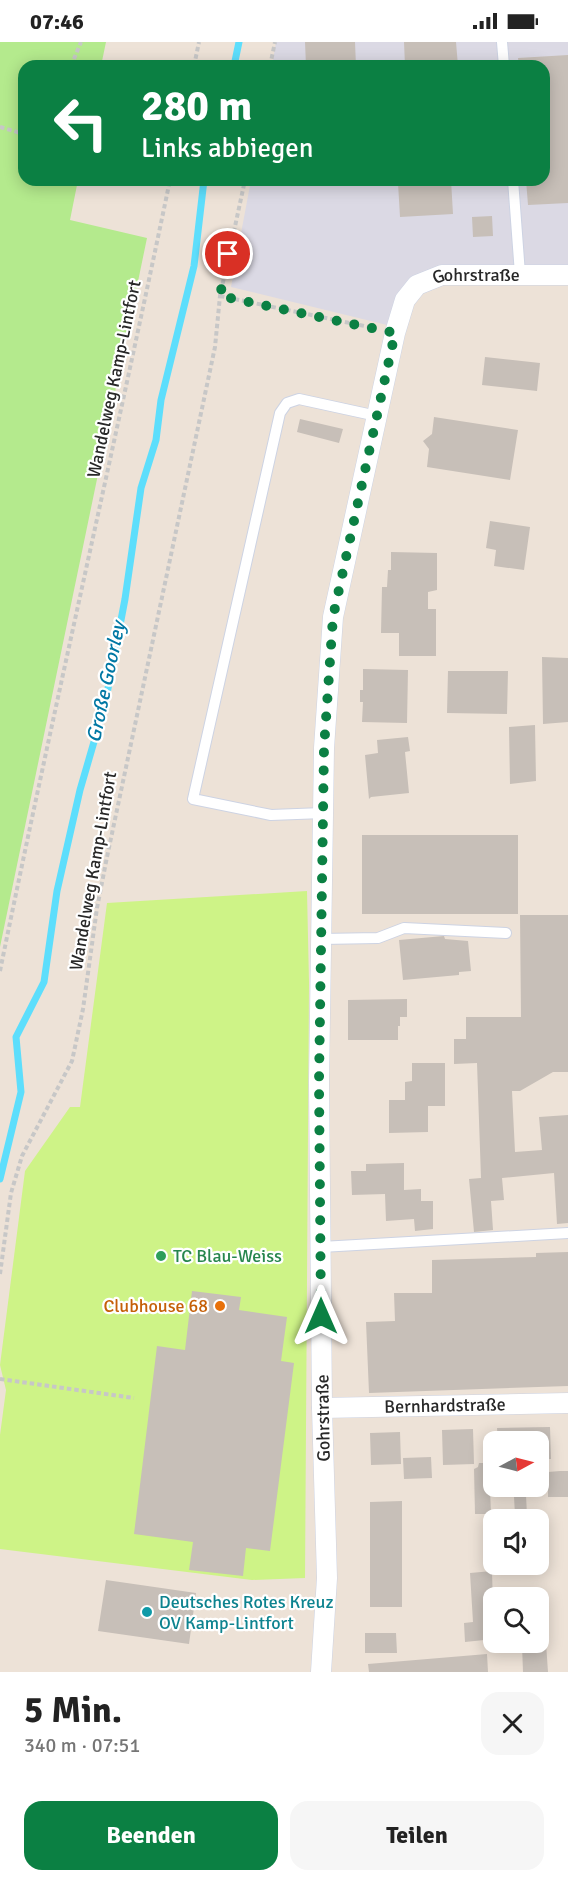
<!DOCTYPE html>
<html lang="de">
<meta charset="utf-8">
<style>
:root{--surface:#fff;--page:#f6f6f6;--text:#222;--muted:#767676;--accent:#0b8043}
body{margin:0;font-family:Signika,sans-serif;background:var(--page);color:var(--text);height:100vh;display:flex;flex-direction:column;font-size:22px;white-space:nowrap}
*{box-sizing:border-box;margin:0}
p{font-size:20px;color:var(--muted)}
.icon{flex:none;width:33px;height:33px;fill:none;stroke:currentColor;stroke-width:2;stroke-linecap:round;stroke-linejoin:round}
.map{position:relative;height:1630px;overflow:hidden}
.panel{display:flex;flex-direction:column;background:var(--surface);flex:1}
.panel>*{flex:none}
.hud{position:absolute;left:18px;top:18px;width:532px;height:126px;border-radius:18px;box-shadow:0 3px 15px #0003;background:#0b8043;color:#fff;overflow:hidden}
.needle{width:39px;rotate:83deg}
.controls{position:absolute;left:483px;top:1389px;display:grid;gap:12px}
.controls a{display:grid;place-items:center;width:66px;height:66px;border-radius:12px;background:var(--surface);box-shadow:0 3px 15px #0003;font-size:30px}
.pin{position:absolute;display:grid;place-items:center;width:51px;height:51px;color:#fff;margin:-26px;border:3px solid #fff;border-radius:50%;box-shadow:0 2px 6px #0007}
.me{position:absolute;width:66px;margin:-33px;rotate:0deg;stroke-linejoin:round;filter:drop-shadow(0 0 4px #0008)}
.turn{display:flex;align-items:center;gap:21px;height:126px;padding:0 24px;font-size:27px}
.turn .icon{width:78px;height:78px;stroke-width:2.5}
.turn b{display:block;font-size:42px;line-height:51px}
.round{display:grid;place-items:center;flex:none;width:63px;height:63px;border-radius:18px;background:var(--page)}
.summary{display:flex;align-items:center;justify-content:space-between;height:102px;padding:0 24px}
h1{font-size:36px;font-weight:700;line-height:45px}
.action{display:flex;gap:12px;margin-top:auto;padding:12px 24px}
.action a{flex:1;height:69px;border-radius:18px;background:var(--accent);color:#fff;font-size:24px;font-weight:700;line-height:69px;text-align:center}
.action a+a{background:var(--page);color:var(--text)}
.status{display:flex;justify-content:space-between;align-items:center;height:42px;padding:0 30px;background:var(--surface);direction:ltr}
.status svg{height:16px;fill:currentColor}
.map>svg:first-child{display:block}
.industrial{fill:#dbd9e4}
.green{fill:#b4ea8d}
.pitch{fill:#cef387}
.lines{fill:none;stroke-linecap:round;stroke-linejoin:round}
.stream{stroke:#5ddefc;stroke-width:7}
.building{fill:#c7bfb8}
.lane-casing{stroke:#cdd3e3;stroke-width:12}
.street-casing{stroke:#cdd3e3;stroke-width:21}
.path{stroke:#c7c7c7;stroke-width:4;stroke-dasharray:4.5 3;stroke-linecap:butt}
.lane{stroke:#fff;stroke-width:10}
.street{stroke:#fff;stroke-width:20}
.route{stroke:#0b8043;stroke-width:10;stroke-dasharray:0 18}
.leisure-dot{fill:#2e9e5b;stroke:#fff;stroke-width:2}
.food-dot{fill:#e8710a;stroke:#fff;stroke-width:2}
.culture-dot{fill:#0f9aa8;stroke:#fff;stroke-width:2}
.labels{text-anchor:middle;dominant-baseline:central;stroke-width:4.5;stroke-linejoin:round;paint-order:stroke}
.street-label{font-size:18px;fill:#282828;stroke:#fff}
.leisure-label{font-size:18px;fill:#27864d;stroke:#fff;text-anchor:start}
.food-label{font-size:18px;fill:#c56008;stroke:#fff;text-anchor:end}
.culture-label{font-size:18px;fill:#0d838f;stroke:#fff;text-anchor:start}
.water-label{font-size:20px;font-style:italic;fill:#0078a4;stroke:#fff}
</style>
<div class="status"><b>07:46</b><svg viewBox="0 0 49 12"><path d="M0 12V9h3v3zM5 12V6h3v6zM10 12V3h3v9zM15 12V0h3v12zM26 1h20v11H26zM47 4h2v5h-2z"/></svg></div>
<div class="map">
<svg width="568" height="1630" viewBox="0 0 568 1630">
<rect width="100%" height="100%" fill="#ede2d7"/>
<path class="industrial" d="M276 0H568V232L436 238 387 283 231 245 251 138H544V24H272Z"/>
<path class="green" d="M0 0H106L101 24H24V138H78L70 178 147 196 0 905Z"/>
<path class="pitch" d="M307 849 309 941 305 1536 252 1538 0 1507V1393L6 1348 0 1323 25 1129 70 1065H80L107 861Z"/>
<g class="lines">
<path class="stream" d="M234 24 239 0
M0 1137 21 1050 16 995 44 940 57 849 80 748 105 662 125 557 141 446 156 398 161 358 194 224 204 138"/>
</g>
<path class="building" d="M305 0H355L356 24H306Z
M404 0H456L458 24H405Z
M568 13V161L528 163 526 138H544V24H519L518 16Z
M169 18 182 21 181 24H167Z
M451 138 453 172 400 175 398 141Z
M492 174 493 194 473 195 472 175Z
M485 315 540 321 537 349 482 343Z
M434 375 518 388 510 438 427 425 429 407 423 399 432 392Z
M300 377 343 387 339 401 297 390Z
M490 479 530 485 524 528 494 524 496 508 486 506Z
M391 510 437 511V548L428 550V567H436V614H399V591H381L382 545H387L388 528H391Z
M542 615 568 616V680L543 682Z
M363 627 408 628 407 681 362 680 363 660H360V648H363Z
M448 629H508L507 672 447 671Z
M535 683 536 739 510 742 509 685Z
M408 695 410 709 405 710 409 751 371 755 369 757 365 713 378 711 377 698Z
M362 793H518V872H362Z
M520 873H568V1030H553L520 1049H512L515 1110 542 1108 539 1075 568 1073V1181L557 1182 554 1131 502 1136 504 1158 491 1159 493 1188 474 1190 469 1137 481 1136 477 1021 454 1022V997H466V975H521Z
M444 894 445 897 468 899 471 929 459 930V933L403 938 399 898Z
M407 957V975H400V984H398V998H348V958Z
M412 1021H445V1064H428V1090L389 1091V1058H405V1040L412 1039Z
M404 1121V1148L421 1147V1159H433V1187L415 1189 414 1177 386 1179 385 1152 352 1153 351 1129H366V1122Z
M568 1210V1344L369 1351 366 1280 395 1279 394 1251H432V1218L536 1215V1211Z
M192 1249 241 1255 239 1268 287 1275 281 1319 294 1321 270 1509 246 1506 243 1534 189 1528 193 1500 134 1492 157 1304 185 1308Z
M550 1385 551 1417H538V1400H498L497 1386Z
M473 1387 474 1422 443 1423 442 1388Z
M400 1390 401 1422 371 1423 370 1391Z
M431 1415 432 1436 404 1437 403 1416Z
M479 1421H489L491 1472H475L474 1427 478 1425Z
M560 1429H568V1455H548V1430Z
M538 1439H542V1453H526L527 1473 515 1474 514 1454H509V1444H538Z
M402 1459V1565H370V1460Z
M492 1529 494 1597 465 1600 464 1581 473 1580 470 1531Z
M106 1538 196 1551 189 1602 98 1589Z
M365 1591H396L397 1611H365Z
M546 1601 548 1630H523L522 1603Z
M487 1612 488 1630H369L368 1622Z"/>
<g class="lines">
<g class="lane-casing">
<path id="lane" d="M502 0 504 24
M513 138 520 232
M323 771 271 773 193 757 280 371 287 361 299 357 377 374
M321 897 378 896 404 886 506 891
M321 1205 568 1191"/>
</g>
<g class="street-casing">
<g id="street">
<path id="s1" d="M322 1366 568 1361"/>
<path id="s2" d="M321 1630 327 1536 322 1366 319 1040 324 706 333 575 395 291 405 258 417 243 442 233H568"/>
</g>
</g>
<path class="path" d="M71 24 81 0
M194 24 199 0
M270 24 275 0
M0 85 24 92
M220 254 374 286
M0 929C54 665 115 402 170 138
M0 1232 11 1151 22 1114 72 1019 83 967 97 866 107 815 215 305 220 254 245 138
M0 1337 134 1356"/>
<use href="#lane" class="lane"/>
<use href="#street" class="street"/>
</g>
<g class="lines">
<path class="route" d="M228 212 220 254 395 291 333 575 324 706 319 1040 321 1274"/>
</g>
<circle class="leisure-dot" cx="161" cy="1214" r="6"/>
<circle class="food-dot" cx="220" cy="1264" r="6"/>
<circle class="culture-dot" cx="147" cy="1570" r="6"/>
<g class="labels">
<g class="street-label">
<text stroke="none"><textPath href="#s2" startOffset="1461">Gohrstraße</textPath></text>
<text transform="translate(114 337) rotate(-78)">Wandelweg Kamp-Lintfort</text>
<text transform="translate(93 829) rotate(-80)">Wandelweg Kamp-Lintfort</text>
<text stroke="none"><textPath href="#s1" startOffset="123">Bernhardstraße</textPath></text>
<text transform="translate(323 1376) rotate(-91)">Gohrstraße</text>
</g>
<g class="leisure-label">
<text x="173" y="1214">TC Blau-Weiss</text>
</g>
<g class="food-label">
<text x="208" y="1264">Clubhouse 68</text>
</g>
<g class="culture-label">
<text x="159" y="1560">Deutsches Rotes Kreuz<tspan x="159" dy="21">OV Kamp-Lintfort</tspan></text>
</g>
<g class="water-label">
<text transform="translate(106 640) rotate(-78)">Große Goorley</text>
</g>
</g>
</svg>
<div class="controls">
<a><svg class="needle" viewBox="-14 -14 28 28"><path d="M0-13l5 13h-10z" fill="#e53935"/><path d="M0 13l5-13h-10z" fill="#767676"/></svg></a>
<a><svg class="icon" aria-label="sound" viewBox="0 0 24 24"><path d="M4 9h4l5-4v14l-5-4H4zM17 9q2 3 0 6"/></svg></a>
<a><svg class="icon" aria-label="search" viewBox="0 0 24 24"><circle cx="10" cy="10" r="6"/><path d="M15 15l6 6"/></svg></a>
</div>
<div class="pin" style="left:228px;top:212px;background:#d93025"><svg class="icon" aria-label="arrive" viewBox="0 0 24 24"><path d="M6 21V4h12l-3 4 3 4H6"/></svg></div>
<svg class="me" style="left:321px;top:1274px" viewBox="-20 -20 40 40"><path d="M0-17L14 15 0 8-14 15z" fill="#0b8043" stroke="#fff" stroke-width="4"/></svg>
<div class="hud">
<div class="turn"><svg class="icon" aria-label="left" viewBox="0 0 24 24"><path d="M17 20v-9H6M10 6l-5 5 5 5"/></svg><div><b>280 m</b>Links abbiegen</div></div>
</div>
</div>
<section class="panel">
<div class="summary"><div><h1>5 Min.</h1><p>340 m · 07:51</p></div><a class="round"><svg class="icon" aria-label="close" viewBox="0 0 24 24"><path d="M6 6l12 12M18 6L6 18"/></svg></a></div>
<div class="action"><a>Beenden</a><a>Teilen</a></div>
</section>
